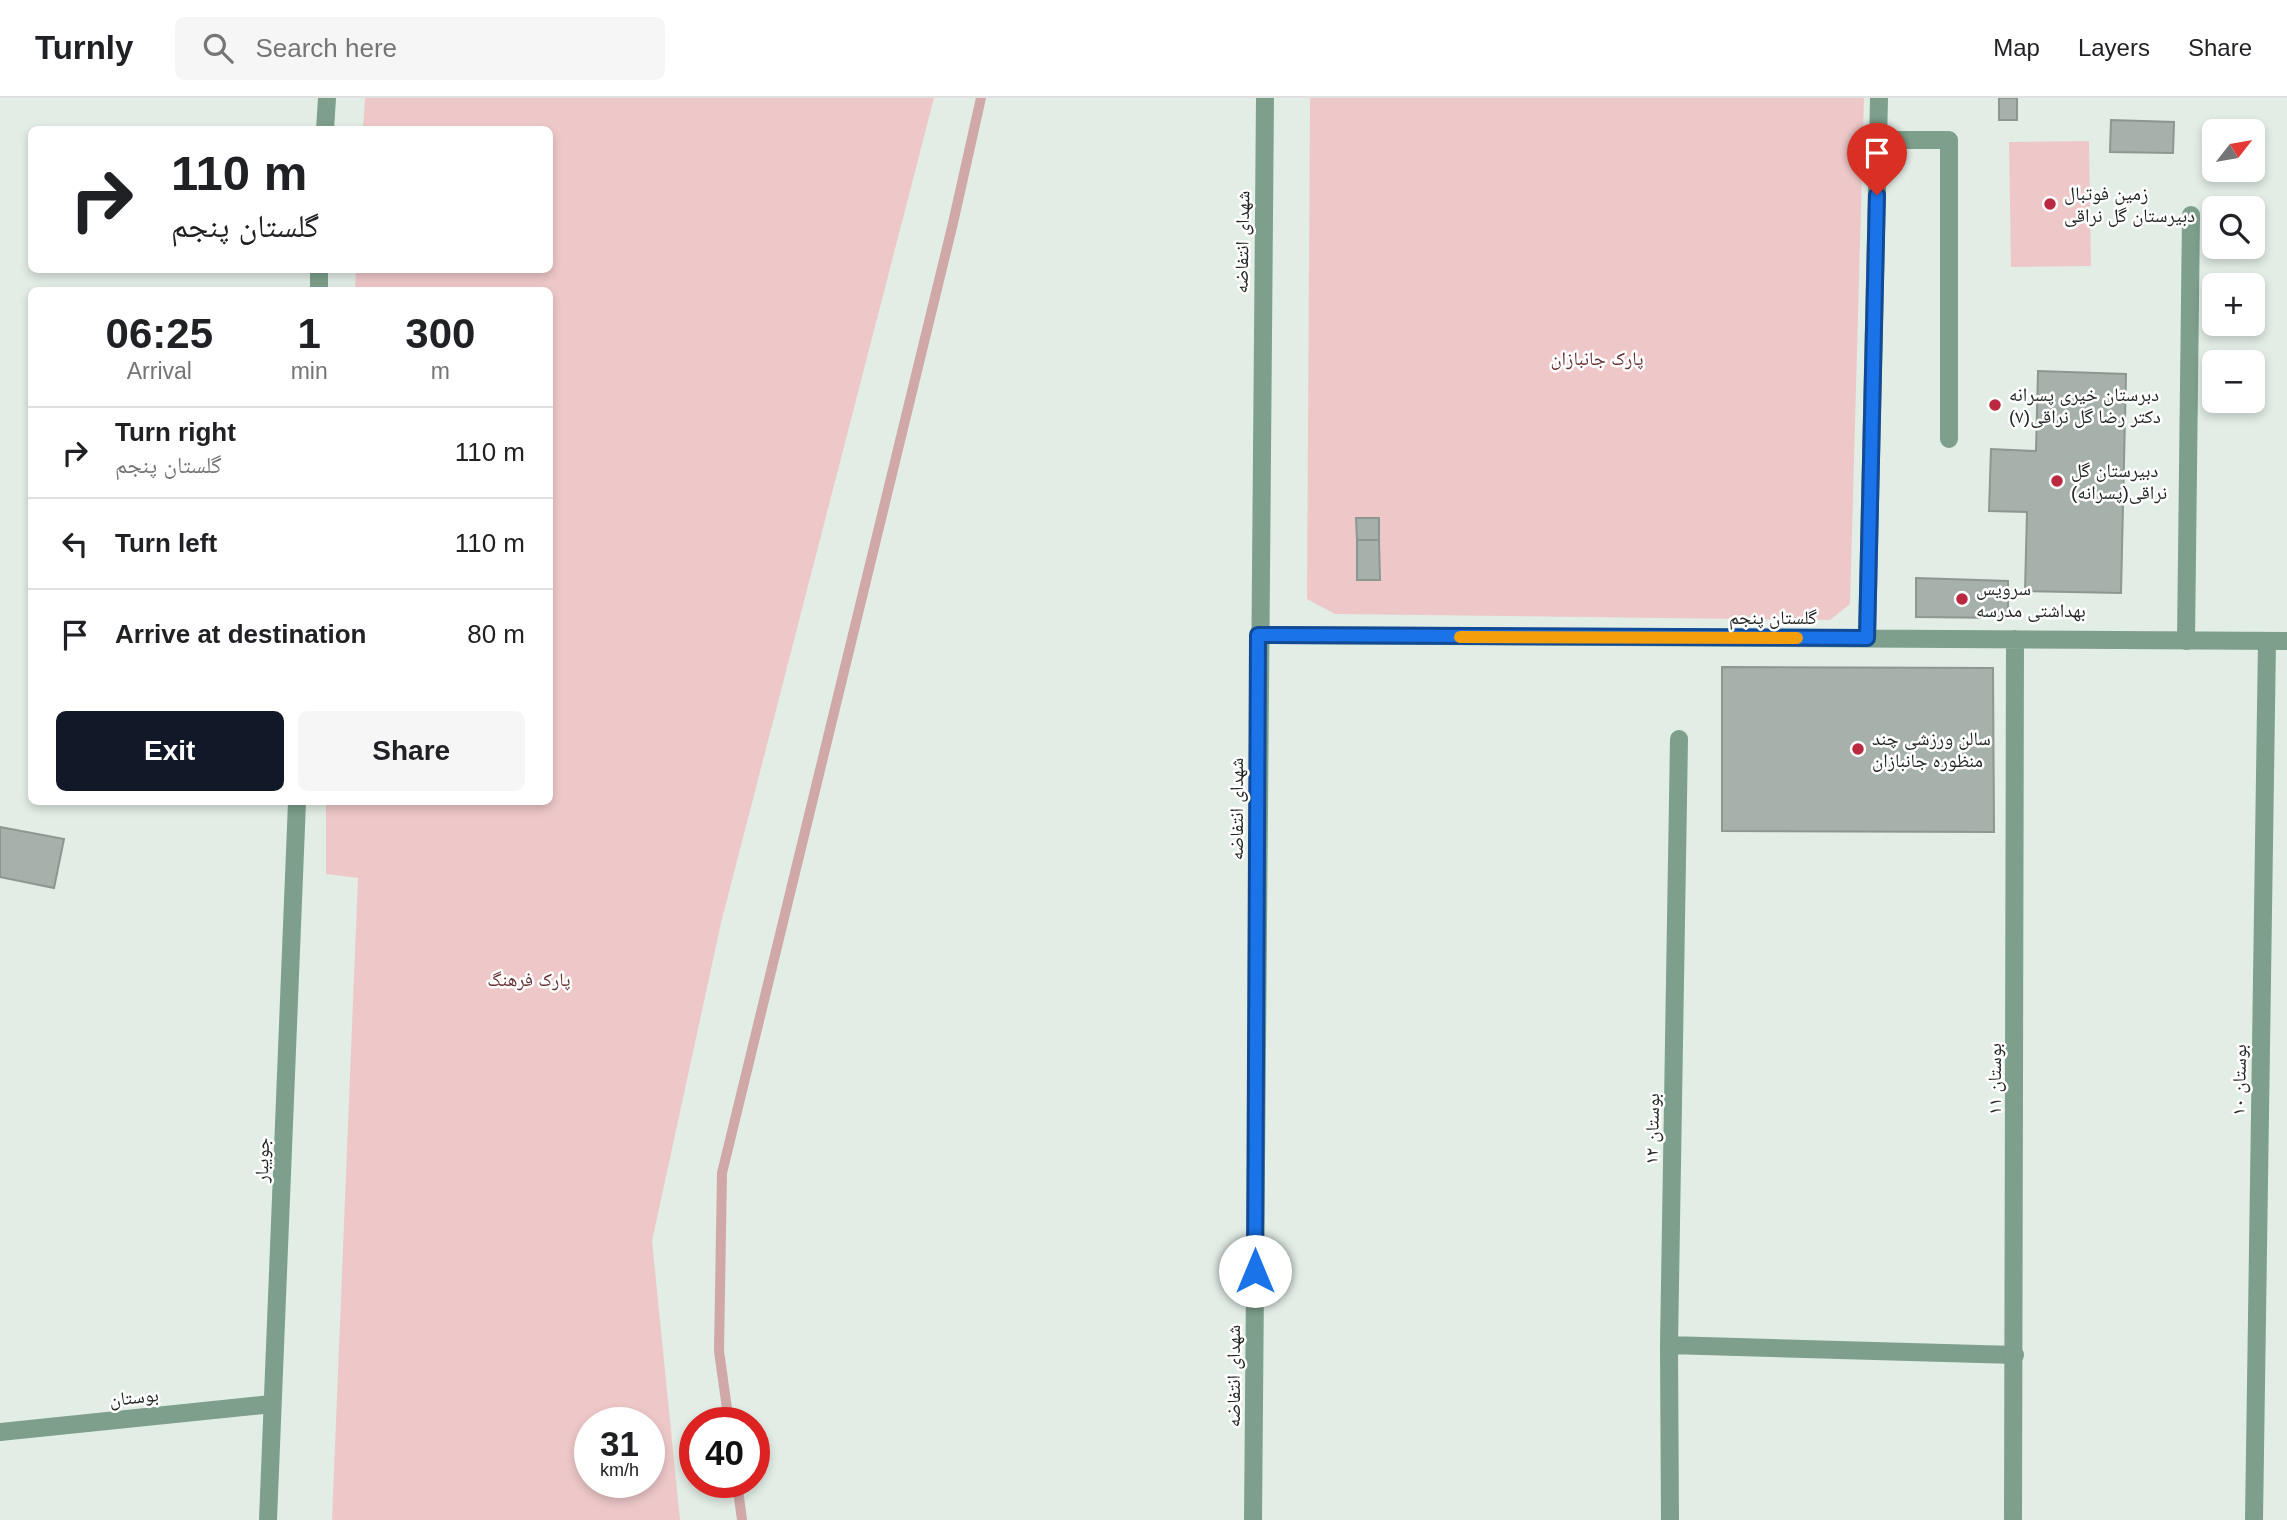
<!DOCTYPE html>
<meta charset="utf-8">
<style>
:root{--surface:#fff;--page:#f6f6f6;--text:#202124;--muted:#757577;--line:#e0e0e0;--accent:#111827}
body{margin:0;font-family:Helvetica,"Noto Naskh Arabic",sans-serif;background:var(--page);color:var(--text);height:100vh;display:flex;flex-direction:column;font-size:26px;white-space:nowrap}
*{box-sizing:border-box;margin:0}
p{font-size:23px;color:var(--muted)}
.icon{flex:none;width:38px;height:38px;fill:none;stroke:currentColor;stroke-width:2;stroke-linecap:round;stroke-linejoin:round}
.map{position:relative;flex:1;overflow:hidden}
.details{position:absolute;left:28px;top:189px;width:525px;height:518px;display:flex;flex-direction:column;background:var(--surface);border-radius:10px;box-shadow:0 4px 10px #0003}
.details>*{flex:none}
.banner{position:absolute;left:28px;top:28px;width:525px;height:147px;border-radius:10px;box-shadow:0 4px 10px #0003;background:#fff;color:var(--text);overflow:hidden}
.needle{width:46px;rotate:59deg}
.buttons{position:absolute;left:2202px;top:21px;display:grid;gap:14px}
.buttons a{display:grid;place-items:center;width:63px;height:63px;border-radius:10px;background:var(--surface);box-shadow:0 4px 10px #0003;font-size:35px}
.speed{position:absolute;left:574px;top:1309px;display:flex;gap:14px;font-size:35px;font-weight:700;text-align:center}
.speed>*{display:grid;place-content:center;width:91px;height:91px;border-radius:50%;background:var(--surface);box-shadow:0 4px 10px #0003;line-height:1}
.speed small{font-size:18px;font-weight:400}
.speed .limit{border:10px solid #d22;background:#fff;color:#111}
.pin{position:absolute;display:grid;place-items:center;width:60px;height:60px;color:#fff;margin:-72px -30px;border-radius:50% 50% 50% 0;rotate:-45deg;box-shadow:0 0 7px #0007}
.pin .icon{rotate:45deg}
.me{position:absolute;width:77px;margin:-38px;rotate:0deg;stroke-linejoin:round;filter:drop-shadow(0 0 5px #0008)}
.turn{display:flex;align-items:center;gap:24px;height:147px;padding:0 28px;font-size:32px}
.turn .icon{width:91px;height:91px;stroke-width:2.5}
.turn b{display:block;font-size:49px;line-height:60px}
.eta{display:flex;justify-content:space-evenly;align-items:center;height:119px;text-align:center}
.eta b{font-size:42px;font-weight:700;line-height:49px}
.primary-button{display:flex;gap:14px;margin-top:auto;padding:14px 28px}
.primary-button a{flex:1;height:80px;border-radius:10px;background:var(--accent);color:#fff;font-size:28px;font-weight:700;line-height:80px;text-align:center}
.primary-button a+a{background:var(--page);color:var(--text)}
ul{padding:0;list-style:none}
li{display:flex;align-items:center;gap:21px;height:91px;padding:0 28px;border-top:2px solid var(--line)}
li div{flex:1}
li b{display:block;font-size:26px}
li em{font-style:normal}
header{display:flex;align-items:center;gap:42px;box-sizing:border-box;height:98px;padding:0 35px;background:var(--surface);border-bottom:2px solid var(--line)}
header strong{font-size:33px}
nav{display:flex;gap:38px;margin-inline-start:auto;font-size:24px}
.search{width:490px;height:63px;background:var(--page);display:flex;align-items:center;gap:18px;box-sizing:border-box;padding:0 24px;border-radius:10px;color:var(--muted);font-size:26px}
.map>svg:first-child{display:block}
.green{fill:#eec8c9;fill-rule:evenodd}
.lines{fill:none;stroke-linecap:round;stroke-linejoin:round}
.stream{stroke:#d0a8a8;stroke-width:10}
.building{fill:#a7b1ab;stroke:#8c9790;stroke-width:2}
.service{stroke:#7d9f8b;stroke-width:18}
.minor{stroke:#7d9f8b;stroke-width:18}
.tertiary{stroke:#7d9f8b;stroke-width:18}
.route-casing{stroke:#114b97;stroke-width:18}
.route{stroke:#1a73e8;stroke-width:12}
.slow{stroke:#f59e0b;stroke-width:12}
.poi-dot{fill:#ba2940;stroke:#fff;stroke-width:2.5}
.labels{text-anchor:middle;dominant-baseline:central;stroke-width:5;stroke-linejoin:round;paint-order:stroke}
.poi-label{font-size:19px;fill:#212522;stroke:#fff;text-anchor:start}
.street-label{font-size:19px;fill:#212522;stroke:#fff}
.park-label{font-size:19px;fill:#642f32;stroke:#fff}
</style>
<header>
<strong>Turnly</strong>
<div class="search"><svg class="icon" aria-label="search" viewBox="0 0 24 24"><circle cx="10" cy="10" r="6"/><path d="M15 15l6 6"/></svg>Search here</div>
<nav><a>Map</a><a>Layers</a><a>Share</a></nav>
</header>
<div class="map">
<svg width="2287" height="1422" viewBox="0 0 2287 1422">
<rect width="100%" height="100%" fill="#e2ede6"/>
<path class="green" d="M365 0H934L721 825 652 1143 680 1422H332L358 780 326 776V704H550V192H355L356 172H550V32L363 31ZM590 1325H649V1384H590Z
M1310 0H1864L1850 506 1830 522 1335 516 1307 501Z
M2089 43 2091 168 2011 169 2009 44Z"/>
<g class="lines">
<path class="stream" d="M729 1325 719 1253 722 1075 953 125 981 0
M737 1384 742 1422"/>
</g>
<path class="building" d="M1999 0H2017V22H1999Z
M2111 22 2174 24 2173 55 2110 54Z
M2038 273 2126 276 2121 495 2025 493 2027 414 1989 413 1991 351 2036 353Z
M1356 420H1379V442H1357Z
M1357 442H1379L1380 482H1357Z
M1916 480 2008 483V520L1916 519Z
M1722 569 1993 570 1994 734 1722 733Z
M0 729 64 741 54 790 0 779Z"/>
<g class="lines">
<path class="service" d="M1878 42H1949V341"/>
<path class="minor" d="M2186 543 2191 117
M1669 1247 2015 1257
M0 1334 272 1306
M1670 1422 1669 1247 1679 641
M2254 1422 2267 543"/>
<path class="tertiary" d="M325 32 327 0
M319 192V172
M1258 537 2287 543
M1867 540 1879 0
M268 1422 297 704
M1253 1422 1265 0
M2013 1422 2015 541"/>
</g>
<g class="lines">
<g class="route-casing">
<path id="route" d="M1255 1173 1258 537 1867 540 1877 97"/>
</g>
<use href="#route" class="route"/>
<path class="slow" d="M1460 539 1797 540"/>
</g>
<g class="poi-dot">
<circle cx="2050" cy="106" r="7"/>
<circle cx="1995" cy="307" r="7"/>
<circle cx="2057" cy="383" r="7"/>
<circle cx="1962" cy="501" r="7"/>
<circle cx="1858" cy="651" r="7"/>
</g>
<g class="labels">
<g class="poi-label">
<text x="2064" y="95">زمین فوتبال<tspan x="2064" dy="22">دبیرستان گل نراقی</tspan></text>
<text x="2009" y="296">دبرستان خیری پسرانه<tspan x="2009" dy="22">دکتر رضا گل نراقی(۷)</tspan></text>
<text x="2071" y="372">دبیرستان گل<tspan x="2071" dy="22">نراقی(پسرانه)</tspan></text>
<text x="1976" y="490">سرویس<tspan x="1976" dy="22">بهداشتی مدرسه</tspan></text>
<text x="1872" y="640">سالن ورزشی چند<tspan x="1872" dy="22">منظوره جانبازان</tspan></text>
</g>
<g class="street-label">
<text transform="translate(1242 144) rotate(-89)">شهدای انتفاضه</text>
<text x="1773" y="519">گلستان پنجم</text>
<text transform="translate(1236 711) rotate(-90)">شهدای انتفاضه</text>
<text transform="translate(1994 981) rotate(-90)">بوستان ۱۱</text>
<text transform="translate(2239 982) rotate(-89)">بوستان ۱۰</text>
<text transform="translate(1652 1031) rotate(-89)">بوستان ۱۲</text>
<text transform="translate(262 1062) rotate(-88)">جویبار</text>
<text transform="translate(1233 1278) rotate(-90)">شهدای انتفاضه</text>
<text transform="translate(134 1299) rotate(-6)">بوستان</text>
</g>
<g class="park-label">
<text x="1597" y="260">پارک جانبازان</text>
<text x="529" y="881">پارک فرهنگ</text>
</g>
</g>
</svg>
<div class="buttons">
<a><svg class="needle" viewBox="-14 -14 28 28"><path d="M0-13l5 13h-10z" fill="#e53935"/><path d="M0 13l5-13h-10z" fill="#757577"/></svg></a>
<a><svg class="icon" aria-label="search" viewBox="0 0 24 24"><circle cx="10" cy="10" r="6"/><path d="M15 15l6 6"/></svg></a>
<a>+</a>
<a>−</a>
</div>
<div class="speed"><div>31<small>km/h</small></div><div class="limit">40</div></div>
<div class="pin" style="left:1877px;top:97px;background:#d93025"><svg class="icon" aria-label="arrive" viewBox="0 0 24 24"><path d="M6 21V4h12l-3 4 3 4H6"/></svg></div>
<svg class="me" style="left:1255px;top:1173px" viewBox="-20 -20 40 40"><circle r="19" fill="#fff"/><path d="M0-13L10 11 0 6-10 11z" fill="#1a73e8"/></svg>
<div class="banner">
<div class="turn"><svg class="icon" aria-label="right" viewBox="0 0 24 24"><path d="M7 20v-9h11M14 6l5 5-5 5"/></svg><div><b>110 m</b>گلستان پنجم</div></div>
</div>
<section class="details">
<div class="eta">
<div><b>06:25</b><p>Arrival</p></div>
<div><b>1</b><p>min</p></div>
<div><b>300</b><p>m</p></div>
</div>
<ul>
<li><svg class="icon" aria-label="right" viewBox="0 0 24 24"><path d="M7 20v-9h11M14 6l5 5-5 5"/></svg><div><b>Turn right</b><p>گلستان پنجم</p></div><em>110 m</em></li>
<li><svg class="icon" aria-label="left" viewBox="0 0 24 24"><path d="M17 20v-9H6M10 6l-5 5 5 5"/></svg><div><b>Turn left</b></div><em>110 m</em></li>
<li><svg class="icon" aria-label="arrive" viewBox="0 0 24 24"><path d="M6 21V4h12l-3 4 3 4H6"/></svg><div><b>Arrive at destination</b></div><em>80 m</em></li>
</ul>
<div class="primary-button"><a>Exit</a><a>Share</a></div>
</section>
</div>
